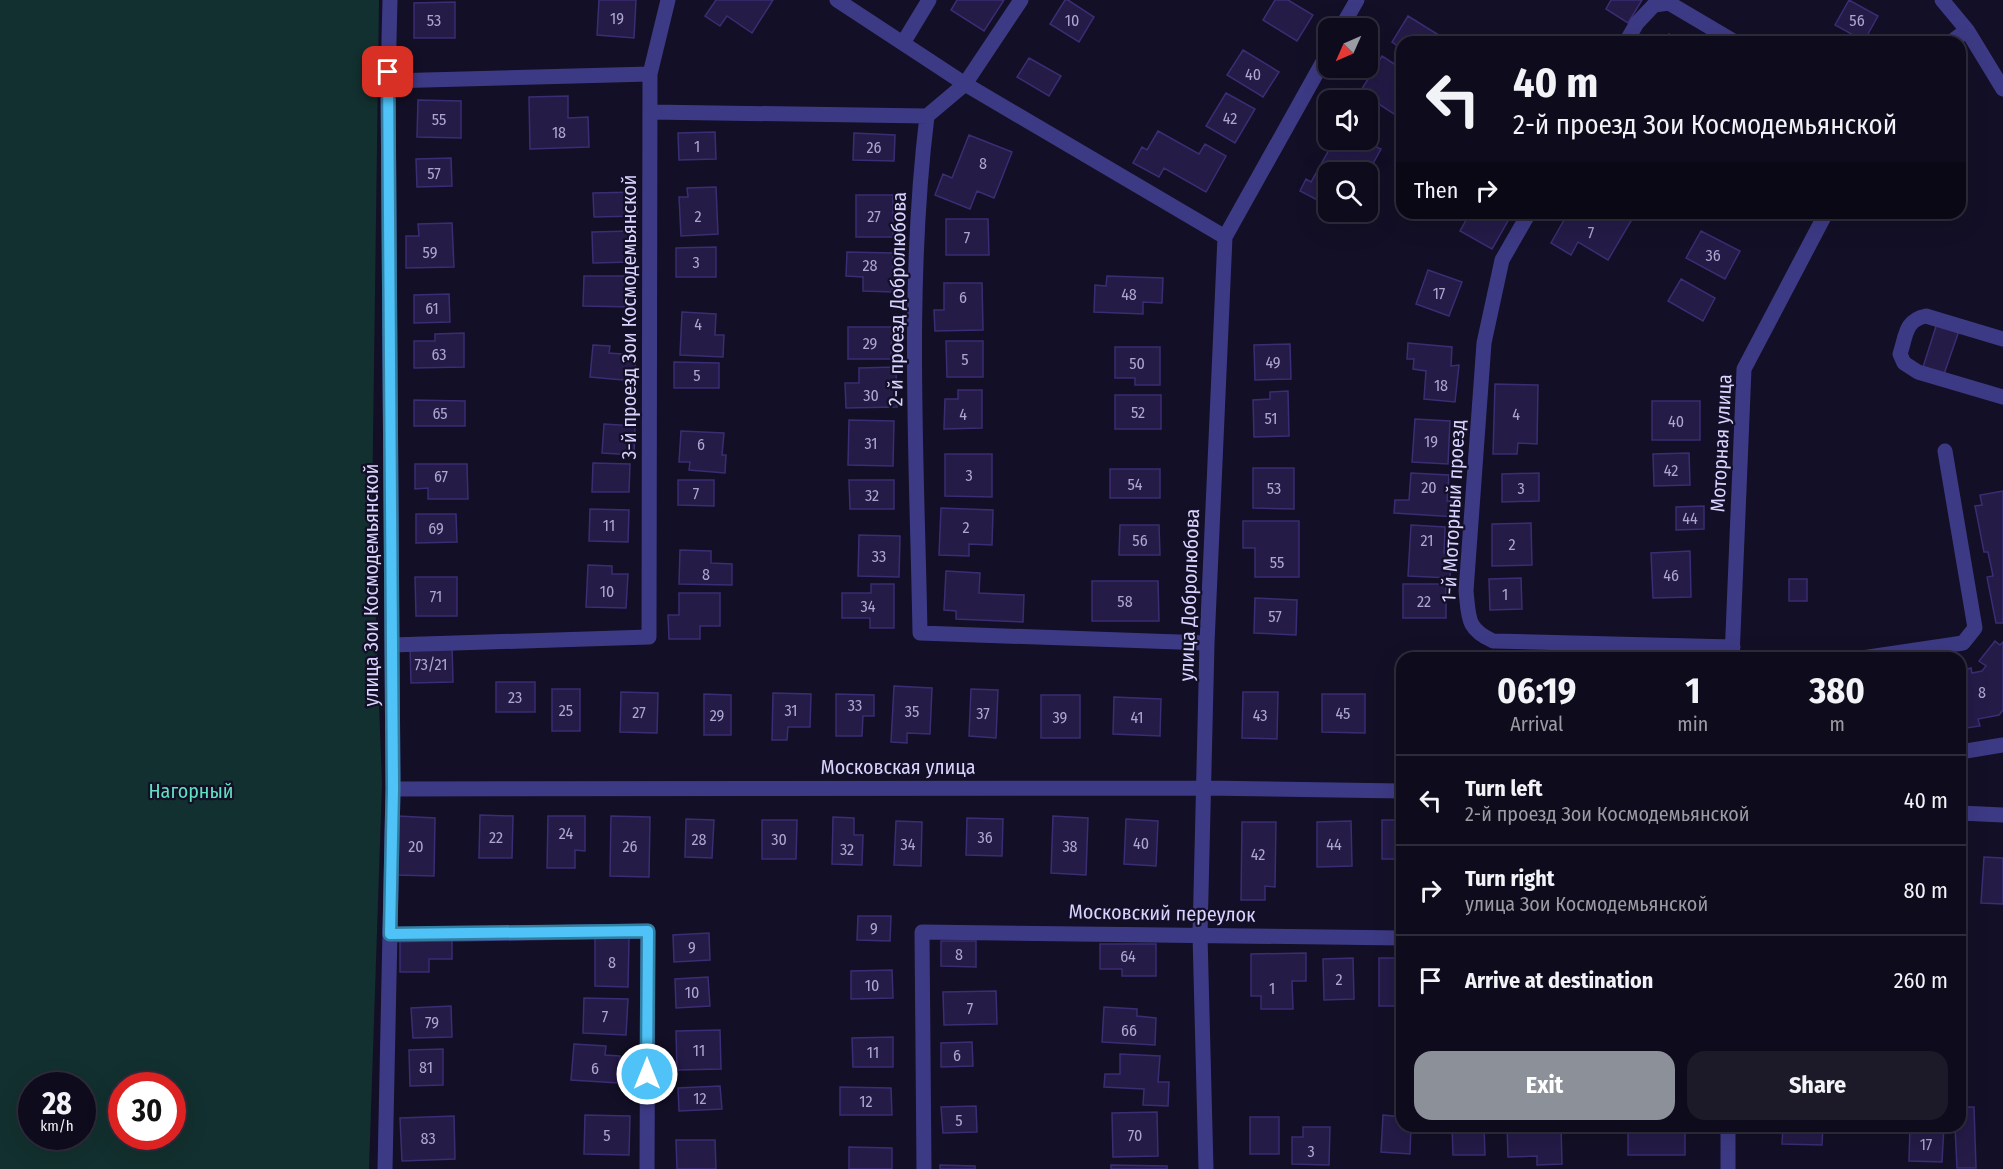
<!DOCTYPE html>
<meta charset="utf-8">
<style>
:root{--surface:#0e0b1c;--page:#1c1929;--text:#f1f3f6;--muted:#9b9ba3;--line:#2e2b3b;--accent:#8c9099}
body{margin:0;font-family:"Fira Sans Condensed",sans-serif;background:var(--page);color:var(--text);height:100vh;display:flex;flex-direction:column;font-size:22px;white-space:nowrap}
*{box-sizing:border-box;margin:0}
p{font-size:20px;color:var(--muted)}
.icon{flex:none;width:33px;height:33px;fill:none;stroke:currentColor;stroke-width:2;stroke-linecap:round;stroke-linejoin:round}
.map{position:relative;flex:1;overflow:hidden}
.side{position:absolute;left:1396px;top:652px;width:570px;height:480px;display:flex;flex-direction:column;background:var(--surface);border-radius:18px;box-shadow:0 6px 24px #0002,0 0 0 2px var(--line)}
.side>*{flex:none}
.banner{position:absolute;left:1396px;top:36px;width:570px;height:183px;border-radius:18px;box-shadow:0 6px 24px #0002,0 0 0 2px var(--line);background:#0e0b1c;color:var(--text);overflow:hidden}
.needle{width:39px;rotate:225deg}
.buttons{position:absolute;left:1318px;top:18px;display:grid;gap:12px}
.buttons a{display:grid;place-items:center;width:60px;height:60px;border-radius:12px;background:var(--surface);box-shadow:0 6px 24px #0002,0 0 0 2px var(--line);font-size:30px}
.speed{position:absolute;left:18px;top:1072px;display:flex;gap:12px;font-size:30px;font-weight:700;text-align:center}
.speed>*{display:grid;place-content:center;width:78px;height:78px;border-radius:50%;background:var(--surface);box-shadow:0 6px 24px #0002,0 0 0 2px var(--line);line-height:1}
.speed small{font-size:15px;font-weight:400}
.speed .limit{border:9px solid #d22;background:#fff;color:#111}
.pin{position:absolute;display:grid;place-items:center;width:51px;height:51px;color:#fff;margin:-26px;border-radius:12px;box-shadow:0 3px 9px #0006}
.me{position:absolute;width:66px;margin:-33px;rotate:0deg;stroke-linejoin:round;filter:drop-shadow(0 0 4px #0008)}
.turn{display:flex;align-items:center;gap:21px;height:126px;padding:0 18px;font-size:27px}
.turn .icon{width:78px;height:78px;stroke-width:2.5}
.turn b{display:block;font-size:42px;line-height:51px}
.then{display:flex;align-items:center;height:57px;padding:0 18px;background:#0003;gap:12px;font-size:22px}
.eta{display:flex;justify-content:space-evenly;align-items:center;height:102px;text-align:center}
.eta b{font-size:36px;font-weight:700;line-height:42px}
.cta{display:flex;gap:12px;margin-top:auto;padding:12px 18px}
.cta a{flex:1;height:69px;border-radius:18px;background:var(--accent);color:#fff;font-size:24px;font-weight:700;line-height:69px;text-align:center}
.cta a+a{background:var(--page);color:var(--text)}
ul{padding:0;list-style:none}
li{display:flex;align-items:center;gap:18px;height:90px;padding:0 18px;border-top:2px solid var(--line)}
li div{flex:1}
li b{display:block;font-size:22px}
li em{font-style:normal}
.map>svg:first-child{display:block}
.green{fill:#12302f;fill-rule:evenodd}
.building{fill:#241b47;stroke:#3b2d73;stroke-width:1.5}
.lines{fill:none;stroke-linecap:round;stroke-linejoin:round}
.minor{stroke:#3d3a85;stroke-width:15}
.route-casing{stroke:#337fa1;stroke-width:15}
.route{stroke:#4fc3f7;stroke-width:10}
.labels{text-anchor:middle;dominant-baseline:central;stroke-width:4.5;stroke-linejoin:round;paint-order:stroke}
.number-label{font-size:16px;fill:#aca6d1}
.street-label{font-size:20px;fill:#d9d4ff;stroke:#130f26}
.park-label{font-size:20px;fill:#5fe0c0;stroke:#130f26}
</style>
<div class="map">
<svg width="2003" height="1169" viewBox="0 0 2003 1169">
<rect width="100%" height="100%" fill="#130f26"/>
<path class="green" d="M0 0H379L372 512 382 784 369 1169H0ZM32 1086H82V1137H32ZM122 1086H172V1137H122Z"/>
<path class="building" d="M599 0H636L634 38 597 35Z
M716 0H773L752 33 727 16 720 26 705 16Z
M957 0H1004L984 31 951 10Z
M1065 0H1068L1094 17 1079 42 1050 24Z
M1275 0H1288L1313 15 1297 41 1263 20Z
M1611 0H1642L1628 23 1606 9Z
M1849 0 1878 16 1864 41 1835 25Z
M455 2V38H414V3Z
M1408 16 1450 42H1402V49L1392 42Z
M1669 34 1684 42H1665Z
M1243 50 1279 72 1263 97 1227 75Z
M1382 56 1402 69V99L1394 114 1360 92Z
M1029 58 1061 76 1049 96 1017 77Z
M1226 93 1255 109 1235 143 1206 126Z
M568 96V118L588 117 589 147 530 149 529 97Z
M418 100 461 101V138L417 137Z
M1158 131 1199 154 1205 144 1226 156 1206 192 1164 168 1159 177 1133 163 1142 147 1147 150Z
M715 132 716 159 679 160 678 133Z
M1329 132V140H1362L1381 149 1370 169 1362 165 1358 172H1329V206L1300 191 1306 179 1311 182 1330 148 1323 144Z
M854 133 895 135 894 161 853 160Z
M969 135 1012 152 994 198 977 191 970 209 935 195 943 174 952 178Z
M451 158 452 186 417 187 416 159Z
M716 187 718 234 681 236 679 197H688L687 188Z
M637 192V216L594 217 593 193Z
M856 195H893V237H856Z
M1470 213H1498L1509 219 1492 249 1460 231Z
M1568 213H1617L1631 221 1608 260 1578 242 1571 255 1551 243Z
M946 219H988L989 255H946Z
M452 223 454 267 406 268V236H419L418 224Z
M631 231 632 262 593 263 592 232Z
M1701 231 1740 251 1725 279 1686 258Z
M716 247V277H676V248Z
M847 252 893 253V292L863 291V277L846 276Z
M1428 270 1462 282 1449 316 1416 304Z
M584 276H634V307L583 306Z
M1107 276 1163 278 1162 303 1143 302V314L1094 312 1095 285 1106 286Z
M1681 279 1715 298 1703 321 1668 301Z
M944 283H982L983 330 935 331 934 310H944Z
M449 294 450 322 414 323V295Z
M682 312 716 314 715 335H724L723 357 680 355Z
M1938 320 1960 328 1944 374 1923 367Z
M848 327H892L891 359H848Z
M464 333V367L414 368V341H435V334Z
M946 341H983V377H947Z
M1408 343 1452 347 1451 366 1459 365 1455 402 1424 399 1426 371 1413 369 1414 359H1407Z
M1290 344 1291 379 1255 380 1254 345Z
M593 345 610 346 609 353 636 355 634 381 590 377Z
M1115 347H1160V385H1135V378H1115Z
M674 362 719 363V388H674Z
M896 367 897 407 846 408 845 383H859V368Z
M1495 384 1538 385 1537 444 1518 443 1517 454H1493Z
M958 390H982V428L944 429 945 399H958Z
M1288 391 1289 436 1254 437 1253 400 1270 399V392Z
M1115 395H1161V429H1115Z
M414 400 465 401V426H414Z
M1652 401H1700V440H1652Z
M1415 419 1450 421 1448 464 1412 462Z
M849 420 894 421 893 466 848 465Z
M604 424 635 426 634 455 602 453Z
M681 431 724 433 722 455H726L725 473 689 470 690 462H679Z
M1689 453 1690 485 1654 486 1653 454Z
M945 454H992V497L945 496Z
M593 463 630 464 629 492H592Z
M415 464H467L468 499H428V488L415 489Z
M1253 468H1294V509L1253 508Z
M1110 469H1160V498H1110Z
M1411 473 1449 475 1447 501H1457L1456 517 1394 513 1395 500H1409Z
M1539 473V501L1502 502V474Z
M678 480H714V506L678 505Z
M849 480H894V509H850Z
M2003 491V623H1996L1987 577 1993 576 1988 552H1984L1975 506 1982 505 1980 495Z
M1704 506V529L1676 530V507Z
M941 508 993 510 992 545 969 544V556L939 555Z
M590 509 629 510 628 542 589 541Z
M416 514H456L457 542 416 543Z
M1243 521H1299V577H1255V548H1243Z
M1531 523 1532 565 1492 566V524Z
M1120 525H1159L1160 555H1119Z
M1411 525 1445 527 1444 553H1451L1450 578 1408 576Z
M859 535 900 536 899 577 858 576Z
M680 550 711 551V563L732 564V585L679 584Z
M1690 551 1691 597 1653 598 1651 553Z
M588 565 612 566V574H628L626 608 586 607Z
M946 571 980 573 979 593 1024 595 1023 622 956 619V611L944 610Z
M415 577H457V616H416Z
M1521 578 1522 609 1490 610 1489 579Z
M1789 579H1807V601H1789Z
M1092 581H1158L1159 621H1092Z
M871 584H894V628H870V618H842V593H871Z
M1403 584H1446V618H1403Z
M679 593H720V626H700V639H669L668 615H679Z
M1255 598 1297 600 1296 635 1254 633Z
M1995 641 2000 645 2003 642V710L1999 715 1978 719 1980 726 1960 729V671L1971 668 1972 673 1982 671 1986 666 1979 661Z
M452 645 453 682 411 683 410 646Z
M496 682H535V712H496Z
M894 686 932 688 930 734 907 733V743L891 742Z
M552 689H580V731H552Z
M971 689 998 690 996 738 969 736Z
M621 692 658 693 657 733 620 732Z
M1243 692H1278L1277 739 1242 738Z
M773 693 811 694 810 727H788L787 740H772Z
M704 694 731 695V735H704Z
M836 694 874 695V716H863L862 736H836Z
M1322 694H1365V733L1322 732Z
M1041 695H1080V738H1041Z
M1114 697 1161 699 1160 736 1113 734Z
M480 815 513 816 512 858H479Z
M398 816 435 818 434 876 396 875Z
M548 816H585V851L575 850V868H547Z
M611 816 650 817 649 877 610 876Z
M1053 816 1088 818 1086 875 1051 873Z
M833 817 854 818V835H863L862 865 832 864Z
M967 818 1003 819 1002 856 966 855Z
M686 819 714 820 712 858 685 857Z
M1126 819 1158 821 1156 866 1124 864Z
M762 820H797L796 859H762Z
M1382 820H1402V859H1382Z
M896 821 922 822 921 866 894 865Z
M1351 821 1352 866 1317 867V822Z
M1242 822H1276L1275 887 1265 886V900H1241Z
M1960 857H1965L1964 913H1960Z
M1984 857 2003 858V904L1981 903Z
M858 916H891L890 941 857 940Z
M709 933 710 960 674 962 673 935Z
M400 935H452V959H429V972H400Z
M595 937 629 938 628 987 595 986Z
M941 941H976V967L941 966Z
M1100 944H1156V976H1122V969H1100Z
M1306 953V981H1292L1293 1009H1261V996H1251V954Z
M1353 958 1354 999 1324 1000 1323 959Z
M1379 958H1402V1006H1379Z
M892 970 893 998 851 999V971Z
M708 977 710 1006 676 1008 675 979Z
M996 991 997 1024 944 1025 943 992Z
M584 998 628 999 626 1035 583 1033Z
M451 1006 452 1037 413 1038 411 1008Z
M1104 1007 1137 1009V1016L1156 1018 1155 1045 1102 1042Z
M720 1030 721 1069 677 1070 676 1031Z
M893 1037V1067H853L852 1038Z
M972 1042 973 1066 941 1067V1043Z
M574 1044 606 1046 605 1055 620 1056 618 1083 571 1080Z
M443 1049V1085L410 1086 409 1050Z
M1120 1054 1160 1056 1158 1082H1169L1168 1106 1143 1105 1144 1089 1104 1087 1105 1074H1120Z
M720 1086 722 1109 679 1111 678 1088Z
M840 1087 891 1088 892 1115H840Z
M976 1106 977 1132 943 1133 941 1107Z
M1960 1107H1974L1976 1168H1957L1955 1126H1960Z
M1157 1112 1158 1156 1113 1157 1112 1113Z
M585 1115 630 1116 629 1155 584 1154Z
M1383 1115 1402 1117V1126H1411L1410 1154 1381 1152Z
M454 1116 455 1159 402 1161 400 1118Z
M1250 1117H1279V1154H1250Z
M1452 1126H1484L1485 1155H1453Z
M1507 1126H1561L1562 1164 1537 1165V1156L1508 1157Z
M1628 1126H1685V1155H1628Z
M1783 1126H1823L1822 1145 1782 1144Z
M1910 1126H1944L1942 1162 1909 1161Z
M1303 1127H1330L1329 1165 1292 1164V1137H1303Z
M676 1140H715L716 1169H677Z
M849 1147 892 1148V1169H849Z
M940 1165 975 1166V1169H940Z
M1111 1165 1167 1166V1169H1111Z"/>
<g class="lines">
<path class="minor" d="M837 0 965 84 1225 237
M1021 0 965 84 927 116C906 287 917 461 920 633L1207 643
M1942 0 1967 30 2003 89
M1341 28 1357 0
M1626 42 1637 23 1654 5 1669 3 1735 42
M1951 42 1967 30
M903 43 929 0
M388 81 650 74
M651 112 927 116
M1529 213 1502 260 1484 343 1466 591C1469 617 1466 629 1493 641L1733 647
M2003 339 1926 316C1905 320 1906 336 1900 354L1904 363 1918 372 2003 397
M392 645 649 637 650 74 668 0
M1732 658 1744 369 1826 213
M1862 658 1963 643 1975 628 1945 451
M1960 752 2003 745
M393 789 1204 788 1402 791
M1960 813 2003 815
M390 935 648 931 647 1169
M1728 1126V1169
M385 1169 393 789 388 81 390 0
M924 1169 922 932 1402 938
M1206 1169 1200 935 1207 643 1225 237 1329 51"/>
</g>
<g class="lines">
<g class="route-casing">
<path id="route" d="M388 72 393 789 390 934 648 931 647 1074"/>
</g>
<use href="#route" class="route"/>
</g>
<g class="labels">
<g class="number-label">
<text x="617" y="18">19</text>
<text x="434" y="20">53</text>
<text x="1072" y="20">10</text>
<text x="1857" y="20">56</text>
<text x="1253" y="74">40</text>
<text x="1230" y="118">42</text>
<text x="439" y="119">55</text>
<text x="559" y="132">18</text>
<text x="697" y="146">1</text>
<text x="874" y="147">26</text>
<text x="983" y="163">8</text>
<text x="434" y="173">57</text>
<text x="698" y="216">2</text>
<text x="874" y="216">27</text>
<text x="1591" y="232">7</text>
<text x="967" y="237">7</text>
<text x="430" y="252">59</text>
<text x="1713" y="255">36</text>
<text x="696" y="262">3</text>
<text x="870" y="265">28</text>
<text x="1439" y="293">17</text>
<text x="1129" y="294">48</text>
<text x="963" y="297">6</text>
<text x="432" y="308">61</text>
<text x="698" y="324">4</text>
<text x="870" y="343">29</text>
<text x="439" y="354">63</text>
<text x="965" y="359">5</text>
<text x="1273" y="362">49</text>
<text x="1137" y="363">50</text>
<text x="697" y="375">5</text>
<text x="1441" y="385">18</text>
<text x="871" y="395">30</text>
<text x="1138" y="412">52</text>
<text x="440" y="413">65</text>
<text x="963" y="414">4</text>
<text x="1516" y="414">4</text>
<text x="1271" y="418">51</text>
<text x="1676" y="421">40</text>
<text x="1431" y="441">19</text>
<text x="871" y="443">31</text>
<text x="701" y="444">6</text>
<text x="1671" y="470">42</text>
<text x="969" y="475">3</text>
<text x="441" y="476">67</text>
<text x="1135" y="484">54</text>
<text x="1429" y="487">20</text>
<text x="1274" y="488">53</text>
<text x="1521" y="488">3</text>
<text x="696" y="493">7</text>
<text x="872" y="495">32</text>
<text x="1690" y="518">44</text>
<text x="609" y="525">11</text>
<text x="966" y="527">2</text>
<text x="436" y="528">69</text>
<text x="1140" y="540">56</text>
<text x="1427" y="540">21</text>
<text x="1512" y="544">2</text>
<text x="879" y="556">33</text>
<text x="1277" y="562">55</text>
<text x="706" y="574">8</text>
<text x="1671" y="575">46</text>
<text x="607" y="591">10</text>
<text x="1505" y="594">1</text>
<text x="436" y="596">71</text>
<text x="1125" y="601">58</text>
<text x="1424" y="601">22</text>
<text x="868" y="606">34</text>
<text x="1275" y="616">57</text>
<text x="431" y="664">73/21</text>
<text x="1982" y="692">8</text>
<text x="515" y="697">23</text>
<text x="855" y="705">33</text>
<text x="566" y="710">25</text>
<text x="791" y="710">31</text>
<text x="912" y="711">35</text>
<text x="639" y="712">27</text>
<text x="983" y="713">37</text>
<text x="1343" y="713">45</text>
<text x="717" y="715">29</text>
<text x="1260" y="715">43</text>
<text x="1060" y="717">39</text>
<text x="1137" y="717">41</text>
<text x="566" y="833">24</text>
<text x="496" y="837">22</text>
<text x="985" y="837">36</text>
<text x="699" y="839">28</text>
<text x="779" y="839">30</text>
<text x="1141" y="843">40</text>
<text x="908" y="844">34</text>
<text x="1334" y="844">44</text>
<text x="416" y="846">20</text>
<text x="630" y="846">26</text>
<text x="1070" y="846">38</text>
<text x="847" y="849">32</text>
<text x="1258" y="854">42</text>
<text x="874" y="928">9</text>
<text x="692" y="947">9</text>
<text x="959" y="954">8</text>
<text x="1128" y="956">64</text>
<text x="612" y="962">8</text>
<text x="1339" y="979">2</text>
<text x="872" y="985">10</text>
<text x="1272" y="988">1</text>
<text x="692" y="992">10</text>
<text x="970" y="1008">7</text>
<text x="605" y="1016">7</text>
<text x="432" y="1022">79</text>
<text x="1129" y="1030">66</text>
<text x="699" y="1050">11</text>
<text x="873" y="1052">11</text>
<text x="957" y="1055">6</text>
<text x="426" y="1067">81</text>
<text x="595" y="1068">6</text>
<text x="700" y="1098">12</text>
<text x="866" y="1101">12</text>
<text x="959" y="1120">5</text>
<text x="607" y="1135">5</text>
<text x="1135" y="1135">70</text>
<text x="428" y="1138">83</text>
<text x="1926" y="1144">17</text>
<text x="1311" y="1151">3</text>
</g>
<g class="street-label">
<text transform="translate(897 299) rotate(-89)">2-й проезд Добролюбова</text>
<text transform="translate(629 317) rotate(-90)">3-й проезд Зои Космодемьянской</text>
<text transform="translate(1721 443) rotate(-87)">Моторная улица</text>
<text transform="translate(1453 511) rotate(-87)">1-й Моторный проезд</text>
<text transform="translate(371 585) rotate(-90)">улица Зои Космодемьянской</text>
<text transform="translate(1189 595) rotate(-88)">улица Добролюбова</text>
<text x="898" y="767">Московская улица</text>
<text transform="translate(1162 913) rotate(1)">Московский переулок</text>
</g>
<g class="park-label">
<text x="191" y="791">Нагорный</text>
</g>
</g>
</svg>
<div class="buttons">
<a><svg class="needle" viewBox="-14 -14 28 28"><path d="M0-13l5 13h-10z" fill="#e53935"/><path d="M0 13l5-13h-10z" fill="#9b9ba3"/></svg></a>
<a><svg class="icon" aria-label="sound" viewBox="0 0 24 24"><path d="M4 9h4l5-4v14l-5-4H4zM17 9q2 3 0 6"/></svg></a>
<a><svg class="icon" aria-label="search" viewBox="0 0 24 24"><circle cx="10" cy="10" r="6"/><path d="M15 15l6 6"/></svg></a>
</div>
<div class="speed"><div>28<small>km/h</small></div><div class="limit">30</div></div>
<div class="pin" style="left:388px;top:72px;background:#d93025"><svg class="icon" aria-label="arrive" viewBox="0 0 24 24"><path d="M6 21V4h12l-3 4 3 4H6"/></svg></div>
<svg class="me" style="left:647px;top:1074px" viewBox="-20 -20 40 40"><circle r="17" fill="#4fc3f7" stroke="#fff" stroke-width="3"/><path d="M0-11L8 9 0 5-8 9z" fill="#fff"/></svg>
<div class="banner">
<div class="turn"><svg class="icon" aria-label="left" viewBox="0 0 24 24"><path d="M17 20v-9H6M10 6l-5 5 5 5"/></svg><div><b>40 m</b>2-й проезд Зои Космодемьянской</div></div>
<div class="then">Then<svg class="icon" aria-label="right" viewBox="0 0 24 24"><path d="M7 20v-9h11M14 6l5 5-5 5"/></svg></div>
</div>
<section class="side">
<div class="eta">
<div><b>06:19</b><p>Arrival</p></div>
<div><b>1</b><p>min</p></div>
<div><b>380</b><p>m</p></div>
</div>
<ul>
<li><svg class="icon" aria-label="left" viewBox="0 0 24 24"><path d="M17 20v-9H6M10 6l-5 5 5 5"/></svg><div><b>Turn left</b><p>2-й проезд Зои Космодемьянской</p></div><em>40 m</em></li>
<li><svg class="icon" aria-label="right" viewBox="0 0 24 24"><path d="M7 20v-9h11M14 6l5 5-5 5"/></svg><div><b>Turn right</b><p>улица Зои Космодемьянской</p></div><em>80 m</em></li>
<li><svg class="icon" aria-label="arrive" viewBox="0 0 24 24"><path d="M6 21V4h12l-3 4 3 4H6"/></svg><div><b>Arrive at destination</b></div><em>260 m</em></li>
</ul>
<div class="cta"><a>Exit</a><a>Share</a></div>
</section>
</div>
